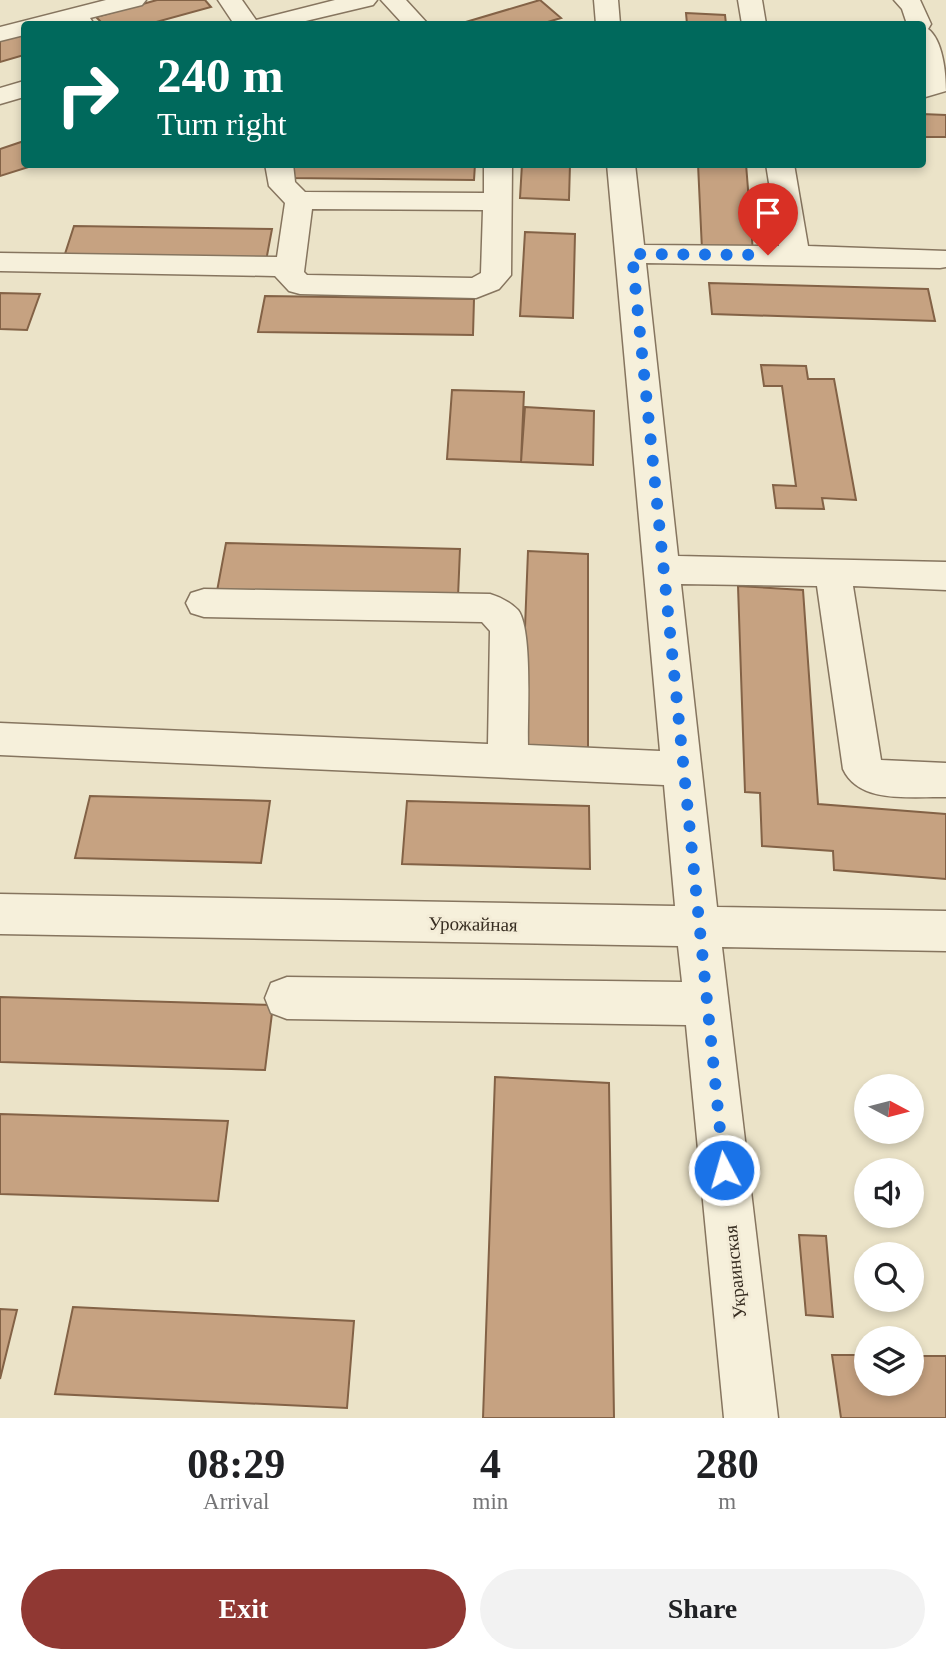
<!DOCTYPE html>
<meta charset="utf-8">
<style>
:root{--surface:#fff;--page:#f2f2f2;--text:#202124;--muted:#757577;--accent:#903833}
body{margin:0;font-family:"Times New Roman",serif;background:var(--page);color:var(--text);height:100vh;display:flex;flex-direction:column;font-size:26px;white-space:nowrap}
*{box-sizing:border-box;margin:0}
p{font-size:23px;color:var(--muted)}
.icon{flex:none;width:38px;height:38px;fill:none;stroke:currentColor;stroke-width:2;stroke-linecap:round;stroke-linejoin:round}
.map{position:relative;height:1418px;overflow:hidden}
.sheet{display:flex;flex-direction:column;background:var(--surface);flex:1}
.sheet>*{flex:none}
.top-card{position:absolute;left:21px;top:21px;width:905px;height:147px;border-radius:7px;box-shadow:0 4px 10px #0003;background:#00695c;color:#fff;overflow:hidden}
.needle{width:46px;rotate:97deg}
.controls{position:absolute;left:854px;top:1074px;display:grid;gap:14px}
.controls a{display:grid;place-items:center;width:70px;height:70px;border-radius:50%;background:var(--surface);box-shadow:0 4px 10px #0003;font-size:35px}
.pin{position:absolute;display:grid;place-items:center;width:60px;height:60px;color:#fff;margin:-72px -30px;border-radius:50% 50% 50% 0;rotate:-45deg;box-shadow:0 0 7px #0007}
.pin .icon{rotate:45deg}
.me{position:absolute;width:77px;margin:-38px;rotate:354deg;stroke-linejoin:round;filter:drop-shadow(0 0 5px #0008)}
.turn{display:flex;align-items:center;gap:24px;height:147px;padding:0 21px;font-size:32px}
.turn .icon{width:91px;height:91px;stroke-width:2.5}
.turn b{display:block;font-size:49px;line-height:60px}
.eta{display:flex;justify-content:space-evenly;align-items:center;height:119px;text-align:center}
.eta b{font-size:42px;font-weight:600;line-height:49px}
.button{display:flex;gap:14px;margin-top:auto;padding:14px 21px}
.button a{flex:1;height:80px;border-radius:42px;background:var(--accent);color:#fff;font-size:28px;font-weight:600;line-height:80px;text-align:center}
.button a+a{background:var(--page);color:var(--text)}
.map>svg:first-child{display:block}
.building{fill:#c6a281;stroke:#836246;stroke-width:2}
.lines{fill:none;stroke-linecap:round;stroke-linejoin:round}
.minor-casing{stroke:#86755f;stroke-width:3}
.minor{fill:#f6f0db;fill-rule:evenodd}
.route{stroke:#1a73e8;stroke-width:12;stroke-dasharray:0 21.6}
.labels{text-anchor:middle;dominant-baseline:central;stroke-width:6;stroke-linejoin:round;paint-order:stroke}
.street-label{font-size:19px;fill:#372d21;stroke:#f3ecd7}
</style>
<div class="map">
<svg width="946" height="1418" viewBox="0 0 946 1418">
<rect width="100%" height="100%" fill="#ebe3c8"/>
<path class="building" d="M157 0H205L211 7 149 24H103L96 17Z
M540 0 561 18 541 24H459Z
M686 13 725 15 726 24H687Z
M24 32V55L0 62V39Z
M922 114 946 115V137H922Z
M24 141V164H38L0 176V149Z
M291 164H475L474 180 288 178Z
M522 164H570L569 200 520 198Z
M698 164H746L753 252 702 250Z
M74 226 272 229 266 261 64 257Z
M525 232 575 234 573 318 520 316Z
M709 283 928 289 935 321 712 314Z
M0 293 40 294 27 330 0 329Z
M265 296 474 299 473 335 258 332Z
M761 365 806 366 808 379H834L856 500 822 498 824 509 776 508 773 485 796 486 782 386H764Z
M452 390 524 392 521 462 447 459Z
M525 407 594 411 593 465 521 462Z
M226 543 460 549 458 597 217 591Z
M528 551 588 554V759L520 755Z
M738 586 803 590 818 804 946 814V879L834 870 833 851 762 846 760 793 745 792Z
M90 796 270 801 261 863 75 858Z
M407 801 589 806 590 869 402 864Z
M0 997 273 1005 265 1070 0 1062Z
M495 1077 609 1083 614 1418H483Z
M0 1114 228 1121 218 1201 0 1194Z
M799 1235 826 1236 833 1317 806 1315Z
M73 1307 354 1321 347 1408 55 1394Z
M0 1309 17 1310 0 1379Z
M832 1355H866V1384H912V1356H946V1418H841Z"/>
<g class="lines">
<g class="minor-casing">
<path id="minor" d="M106 0H146L142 5 90 18 94 24H24V35L0 41V27Z
M218 0H242L256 20 335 0H377L373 5 293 24H234Z
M381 0H406L428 24H403Z
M594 0H618L620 24H596Z
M738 0H762L766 24H742Z
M894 0H920L931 24 928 29C943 40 946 74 946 91L922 98V24H907L902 9Z
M24 81V97L0 104V88Z
M265 164H293L295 182 305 192 484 193V164H512L511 275 499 289 476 298 300 294 289 291 275 276 0 271V253L277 257 285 203 269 186ZM312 209 483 210 481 273 472 278 307 275 304 272Z
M607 164H635L644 245 779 246 766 164H794L808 246 946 251V267L940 268 646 263 678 556 946 562V590L853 586 881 760 946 763V797C912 796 860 805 843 769L817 586 681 584 717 907 946 911V951L722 947 778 1418H724L686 1025 287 1019 271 1013 265 998 271 983 287 977 682 982 678 946 0 934V894L675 906 664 785 0 755V723L488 744 490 631 482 622 204 617 191 613 186 603 191 593 204 589 490 594C500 597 510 602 518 610 533 629 527 718 528 745L660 751Z"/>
</g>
<use href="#minor" class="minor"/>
</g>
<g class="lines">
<path class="route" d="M724 1170 632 254 768 255"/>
</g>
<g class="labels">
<g class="street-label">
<text transform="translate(473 924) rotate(1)">Урожайная</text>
<text transform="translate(735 1272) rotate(-96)">Украинская</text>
</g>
</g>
</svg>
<div class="controls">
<a><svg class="needle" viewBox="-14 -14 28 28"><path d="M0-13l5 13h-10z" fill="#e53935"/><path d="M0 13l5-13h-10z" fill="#757577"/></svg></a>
<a><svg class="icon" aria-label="sound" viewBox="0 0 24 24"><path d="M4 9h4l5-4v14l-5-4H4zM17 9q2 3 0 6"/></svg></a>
<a><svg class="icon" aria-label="search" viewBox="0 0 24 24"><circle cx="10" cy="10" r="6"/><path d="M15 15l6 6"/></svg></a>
<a><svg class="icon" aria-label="layers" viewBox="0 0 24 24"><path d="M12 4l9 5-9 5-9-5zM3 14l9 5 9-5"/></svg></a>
</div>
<div class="pin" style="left:768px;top:255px;background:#d93025"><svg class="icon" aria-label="arrive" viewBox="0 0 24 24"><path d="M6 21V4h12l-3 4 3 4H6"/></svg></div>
<svg class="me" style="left:724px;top:1170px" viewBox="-20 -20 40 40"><circle r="17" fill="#1a73e8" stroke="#fff" stroke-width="3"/><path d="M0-11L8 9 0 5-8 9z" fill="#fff"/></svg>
<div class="top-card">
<div class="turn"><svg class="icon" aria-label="right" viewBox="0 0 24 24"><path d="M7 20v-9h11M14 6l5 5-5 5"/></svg><div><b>240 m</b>Turn right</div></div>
</div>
</div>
<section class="sheet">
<div class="eta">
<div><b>08:29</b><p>Arrival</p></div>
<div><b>4</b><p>min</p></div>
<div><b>280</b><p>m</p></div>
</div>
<div class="button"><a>Exit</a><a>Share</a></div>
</section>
